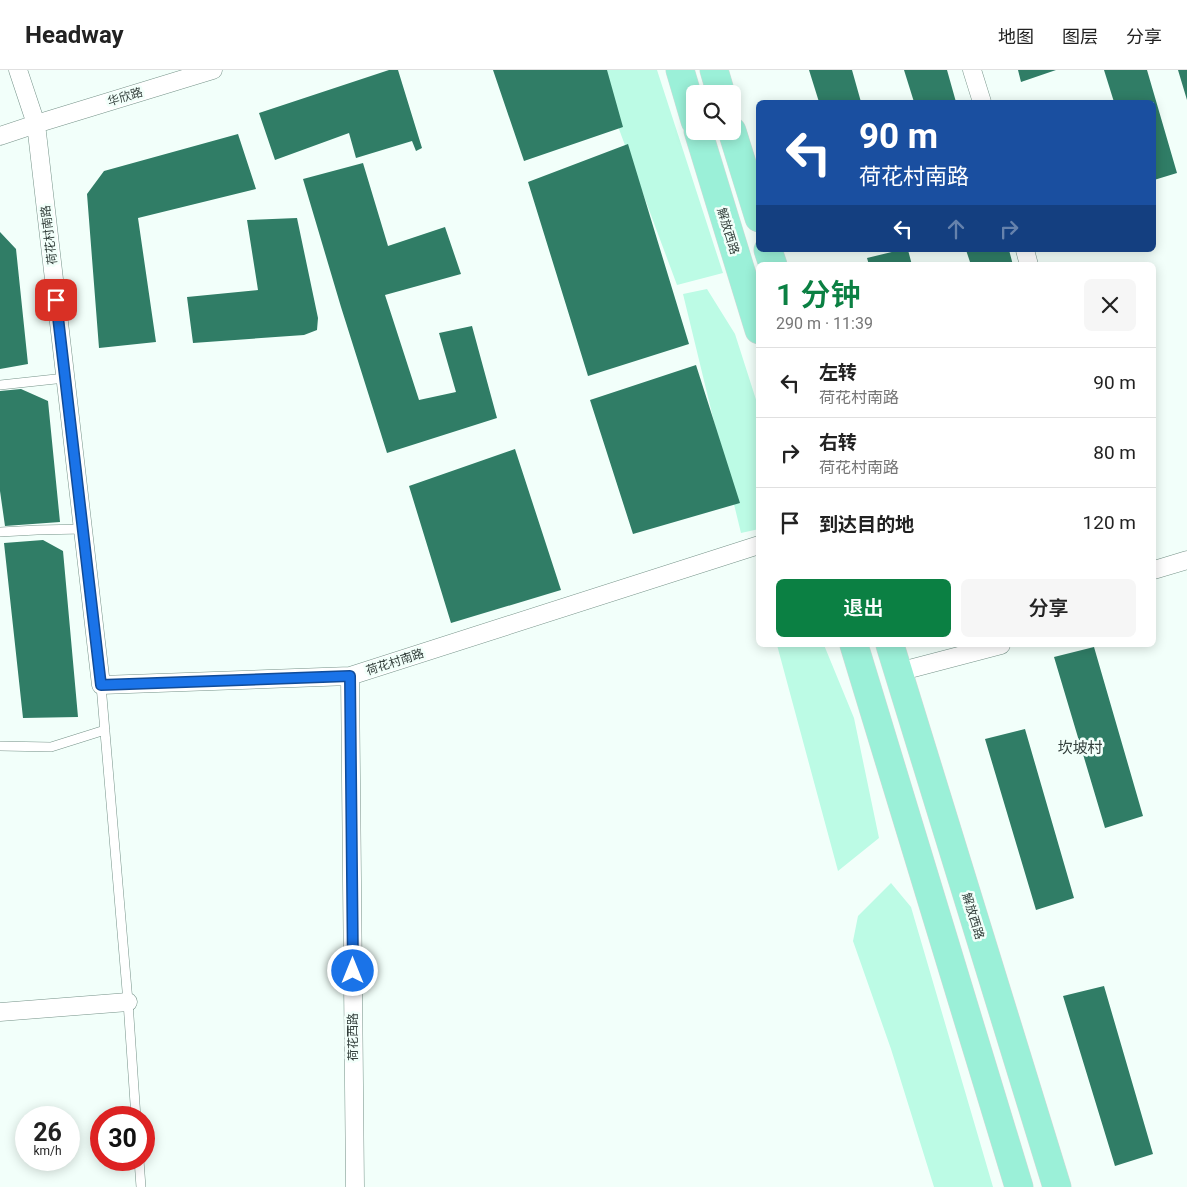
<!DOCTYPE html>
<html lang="zh">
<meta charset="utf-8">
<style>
:root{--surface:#fff;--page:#f6f6f6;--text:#222;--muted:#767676;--line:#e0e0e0;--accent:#0b8043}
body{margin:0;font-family:Roboto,"Noto Sans SC",sans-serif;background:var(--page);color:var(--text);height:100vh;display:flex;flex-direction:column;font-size:19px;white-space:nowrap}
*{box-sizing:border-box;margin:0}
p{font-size:16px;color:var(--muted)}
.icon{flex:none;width:28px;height:28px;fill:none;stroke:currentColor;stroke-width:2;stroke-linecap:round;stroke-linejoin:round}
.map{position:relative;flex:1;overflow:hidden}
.side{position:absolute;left:756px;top:192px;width:400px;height:385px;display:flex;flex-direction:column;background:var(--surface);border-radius:8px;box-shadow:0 2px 12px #0003}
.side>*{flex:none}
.guide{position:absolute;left:756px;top:30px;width:400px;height:152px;border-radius:8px;box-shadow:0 2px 12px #0003;background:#1a4fa0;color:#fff;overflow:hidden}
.tools{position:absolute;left:686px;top:15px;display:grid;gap:10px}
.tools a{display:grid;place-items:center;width:55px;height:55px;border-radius:8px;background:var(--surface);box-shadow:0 2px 12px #0003;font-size:25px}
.speed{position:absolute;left:15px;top:1036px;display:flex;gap:10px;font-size:25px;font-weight:700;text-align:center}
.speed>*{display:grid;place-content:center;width:65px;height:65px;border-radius:50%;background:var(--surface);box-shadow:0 2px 12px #0003;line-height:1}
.speed small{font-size:12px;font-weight:400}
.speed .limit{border:8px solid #d22;background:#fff;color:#111}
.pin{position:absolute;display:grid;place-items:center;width:42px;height:42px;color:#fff;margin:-21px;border-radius:10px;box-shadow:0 2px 8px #0006}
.me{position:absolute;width:55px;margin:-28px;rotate:0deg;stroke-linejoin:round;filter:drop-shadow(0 0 4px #0008)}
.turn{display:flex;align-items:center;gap:18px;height:105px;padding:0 20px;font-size:22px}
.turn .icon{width:65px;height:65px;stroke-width:2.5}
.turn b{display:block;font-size:35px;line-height:42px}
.lanes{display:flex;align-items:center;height:48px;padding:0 20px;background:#0003;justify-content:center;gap:25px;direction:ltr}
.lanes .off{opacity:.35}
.round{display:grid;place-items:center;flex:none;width:52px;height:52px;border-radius:8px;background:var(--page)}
.summary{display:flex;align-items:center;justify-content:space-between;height:85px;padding:0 20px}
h1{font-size:30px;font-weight:600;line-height:38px;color:var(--accent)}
.cta{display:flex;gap:10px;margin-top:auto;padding:10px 20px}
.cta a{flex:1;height:58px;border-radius:8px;background:var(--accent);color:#fff;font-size:20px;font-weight:600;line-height:58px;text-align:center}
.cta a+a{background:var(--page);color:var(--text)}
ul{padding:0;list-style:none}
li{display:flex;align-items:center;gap:15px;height:70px;padding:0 20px;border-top:1px solid var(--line)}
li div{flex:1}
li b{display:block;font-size:19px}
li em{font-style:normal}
header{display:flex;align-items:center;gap:30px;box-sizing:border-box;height:70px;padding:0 25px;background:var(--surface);border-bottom:1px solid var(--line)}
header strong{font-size:24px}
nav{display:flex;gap:28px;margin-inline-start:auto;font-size:18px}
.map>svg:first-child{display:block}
.green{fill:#bcfbe5}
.building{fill:#307d66}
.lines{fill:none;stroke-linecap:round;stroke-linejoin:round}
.service-casing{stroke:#769389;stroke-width:10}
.minor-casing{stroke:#769389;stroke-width:19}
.primary-casing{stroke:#d6d9d8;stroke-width:29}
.service{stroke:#fff;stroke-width:9}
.minor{stroke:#fff;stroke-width:18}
.primary{stroke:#9bf0d8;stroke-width:28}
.route-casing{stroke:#114b97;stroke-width:12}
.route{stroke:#1a73e8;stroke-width:9}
.labels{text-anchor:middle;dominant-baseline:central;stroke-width:5;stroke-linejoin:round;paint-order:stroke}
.street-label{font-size:12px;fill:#34403c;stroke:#f2fffa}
.quarter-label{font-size:15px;fill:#34403c;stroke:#f2fffa}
</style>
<header>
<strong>Headway</strong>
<nav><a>地图</a><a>图层</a><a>分享</a></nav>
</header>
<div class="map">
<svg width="1187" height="1117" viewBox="0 0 1187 1117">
<rect width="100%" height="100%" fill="#f2fffa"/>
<path class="green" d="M597 0H657L723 203 677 215Z
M707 219 735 264 759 339V459L741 463 683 224Z
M777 575H824L854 648 879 768 838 801Z
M891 813 911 837 993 1117H934L891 979 853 871 858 846Z"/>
<path class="building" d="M389 0H398L422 78 416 81 412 71 356 88 349 63 275 90 259 43Z
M493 0H607L623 57 524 91Z
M809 0H852L861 32H819Z
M904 0H947L956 32H914Z
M1018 0H1056L1021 12Z
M1104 0H1147L1177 103 1154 110V32H1114Z
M1178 0H1187V30Z
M238 64 256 119 138 148 156 272 99 278 87 124 104 101Z
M628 74 689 274 588 306 528 112Z
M363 93 388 176 445 157 461 204 385 225 419 330 456 322 439 263 472 256 497 348 387 383 341 237 303 109Z
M297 148 318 248 317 260 304 265 193 273 187 227 258 220 247 150Z
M0 162 16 179 28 294 0 299Z
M900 180H908L912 195H869L867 188Z
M966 180H1009L1013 195H971Z
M696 295 740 433 633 464 590 330Z
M21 319 48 331 60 452 5 456 0 421V321Z
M515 379 561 520 451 553 409 416Z
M43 470 63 481 78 647 23 648 4 473Z
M1094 577 1143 746 1105 758 1054 587Z
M1025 659 1074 828 1036 840 985 669Z
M1104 916 1153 1084 1115 1096 1063 926Z"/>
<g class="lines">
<g class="service-casing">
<path id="service" d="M0 315 65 308
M0 462 37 460 83 459
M101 615 128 932 136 1048
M0 676 51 677 105 660
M139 1090 141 1117"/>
</g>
<g class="minor-casing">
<path id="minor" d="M18 0 36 54 101 615 350 606 759 475
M972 0 982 32
M0 66 36 54 213 0
M1025 180 1029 195
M1154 500 1187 490
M898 602 1001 575
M350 606 355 1117
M0 942 128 932"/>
</g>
<g class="primary-casing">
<path id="primary" d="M680 0 695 51
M714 0 721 24
M698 61 759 260
M732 61 759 148
M768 180 773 195
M854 575 1019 1117
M890 575 1057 1117"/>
</g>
<use href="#service" class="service"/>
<use href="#minor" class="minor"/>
<use href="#primary" class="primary"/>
</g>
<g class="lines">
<g class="route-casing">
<path id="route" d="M56 230 101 615 350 606 353 901"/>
</g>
<use href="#route" class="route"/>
</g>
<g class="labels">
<g class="street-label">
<text transform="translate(125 27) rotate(-17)">华欣路</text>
<text transform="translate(728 161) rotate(73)">解放西路</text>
<text transform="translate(49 165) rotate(-97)">荷花村南路</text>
<text transform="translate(395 592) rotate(-18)">荷花村南路</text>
<text transform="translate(973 846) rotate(73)">解放西路</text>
<text transform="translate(353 967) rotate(-90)">荷花西路</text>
</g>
<g class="quarter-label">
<text x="1080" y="678">坎坡村</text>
</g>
</g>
</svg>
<div class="tools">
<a><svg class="icon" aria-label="search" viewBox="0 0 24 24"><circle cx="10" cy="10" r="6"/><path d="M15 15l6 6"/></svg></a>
</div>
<div class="speed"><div>26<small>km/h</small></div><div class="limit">30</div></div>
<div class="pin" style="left:56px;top:230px;background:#d93025"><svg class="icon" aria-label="arrive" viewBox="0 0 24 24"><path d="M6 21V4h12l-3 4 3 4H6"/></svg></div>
<svg class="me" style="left:353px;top:901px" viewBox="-20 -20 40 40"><circle r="17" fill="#1a73e8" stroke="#fff" stroke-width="3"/><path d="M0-11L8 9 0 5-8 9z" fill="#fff"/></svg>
<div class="guide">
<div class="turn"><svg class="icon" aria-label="left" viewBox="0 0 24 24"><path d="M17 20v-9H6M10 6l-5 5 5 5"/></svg><div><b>90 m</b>荷花村南路</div></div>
<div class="lanes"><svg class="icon" aria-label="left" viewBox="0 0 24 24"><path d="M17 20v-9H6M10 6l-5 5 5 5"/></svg><svg class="icon off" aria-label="ahead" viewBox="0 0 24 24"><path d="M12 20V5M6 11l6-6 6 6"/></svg><svg class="icon off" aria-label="right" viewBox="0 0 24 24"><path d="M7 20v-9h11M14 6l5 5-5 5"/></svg></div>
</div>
<section class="side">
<div class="summary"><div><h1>1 分钟</h1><p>290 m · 11:39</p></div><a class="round"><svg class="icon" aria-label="close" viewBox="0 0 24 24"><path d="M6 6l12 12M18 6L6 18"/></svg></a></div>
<ul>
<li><svg class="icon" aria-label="left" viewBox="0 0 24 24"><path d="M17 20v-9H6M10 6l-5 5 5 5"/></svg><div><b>左转</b><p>荷花村南路</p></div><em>90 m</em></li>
<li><svg class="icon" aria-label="right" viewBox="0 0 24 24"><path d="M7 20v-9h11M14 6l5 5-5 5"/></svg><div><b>右转</b><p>荷花村南路</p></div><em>80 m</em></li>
<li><svg class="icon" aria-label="arrive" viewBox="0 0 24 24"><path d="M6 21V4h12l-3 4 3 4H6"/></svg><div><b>到达目的地</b></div><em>120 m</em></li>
</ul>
<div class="cta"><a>退出</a><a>分享</a></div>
</section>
</div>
